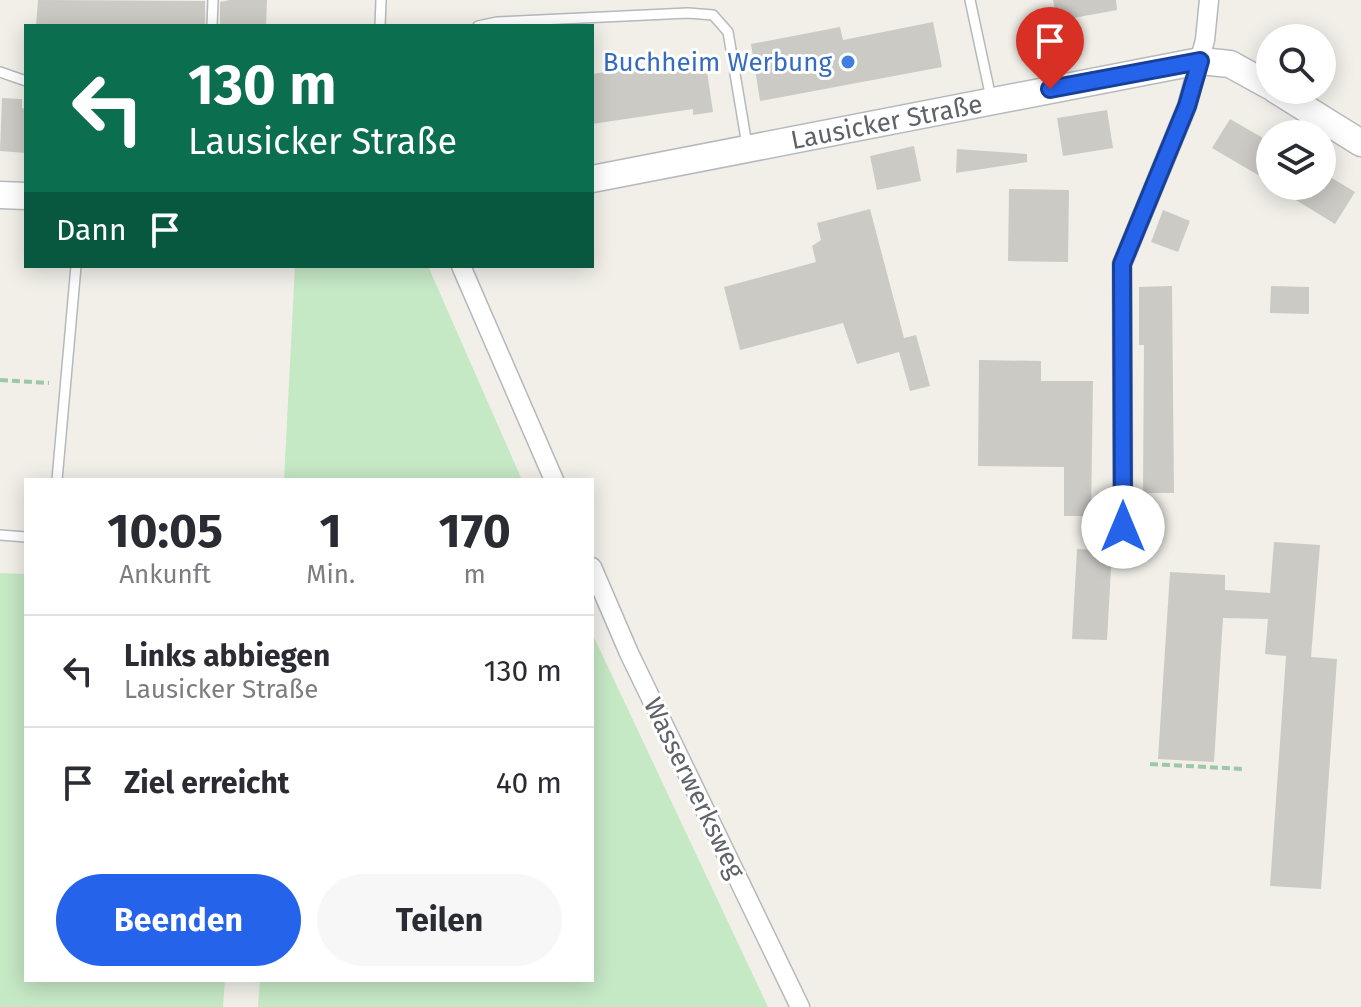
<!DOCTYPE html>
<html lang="de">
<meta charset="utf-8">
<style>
:root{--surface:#fff;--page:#f7f7f7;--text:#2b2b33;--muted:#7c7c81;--line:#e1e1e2;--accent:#2563eb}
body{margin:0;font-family:"Fira Sans",sans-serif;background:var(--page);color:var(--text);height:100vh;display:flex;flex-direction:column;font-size:30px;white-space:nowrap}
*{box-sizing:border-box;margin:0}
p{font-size:26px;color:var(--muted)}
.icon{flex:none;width:44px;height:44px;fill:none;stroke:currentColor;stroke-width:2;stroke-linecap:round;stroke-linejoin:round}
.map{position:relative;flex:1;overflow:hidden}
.sheet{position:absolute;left:24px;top:478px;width:570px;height:504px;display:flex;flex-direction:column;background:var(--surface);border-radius:0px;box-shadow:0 4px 20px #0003}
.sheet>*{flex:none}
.banner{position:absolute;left:24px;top:24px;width:570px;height:244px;border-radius:0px;box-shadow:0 4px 20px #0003;background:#0b6e4f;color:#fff;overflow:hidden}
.buttons{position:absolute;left:1256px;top:24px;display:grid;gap:16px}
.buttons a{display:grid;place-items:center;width:80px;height:80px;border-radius:50%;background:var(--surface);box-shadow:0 4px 20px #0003;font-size:40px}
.pin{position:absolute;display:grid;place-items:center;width:68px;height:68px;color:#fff;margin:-82px -34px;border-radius:50% 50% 50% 0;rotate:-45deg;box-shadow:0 0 8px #0007}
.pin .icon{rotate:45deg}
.me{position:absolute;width:88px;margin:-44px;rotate:0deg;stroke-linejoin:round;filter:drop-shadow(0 0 6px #0008)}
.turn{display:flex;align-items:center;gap:28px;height:168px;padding:0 32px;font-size:36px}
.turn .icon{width:104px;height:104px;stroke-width:2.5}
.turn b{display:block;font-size:56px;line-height:68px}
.then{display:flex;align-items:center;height:76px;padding:0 32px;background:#0003;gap:16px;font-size:30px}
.eta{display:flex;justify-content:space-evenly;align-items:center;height:136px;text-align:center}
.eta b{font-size:48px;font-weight:700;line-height:56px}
.button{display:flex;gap:16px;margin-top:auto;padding:16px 32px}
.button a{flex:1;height:92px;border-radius:48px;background:var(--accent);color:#fff;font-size:32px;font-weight:700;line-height:92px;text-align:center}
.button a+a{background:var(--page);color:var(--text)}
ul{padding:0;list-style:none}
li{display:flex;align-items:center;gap:24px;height:112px;padding:0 32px;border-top:2px solid var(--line)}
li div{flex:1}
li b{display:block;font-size:30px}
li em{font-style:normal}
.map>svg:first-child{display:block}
.green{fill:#c5e8c5}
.building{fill:#cccac5}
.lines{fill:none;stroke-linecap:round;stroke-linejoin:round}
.service-casing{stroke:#b5b8bc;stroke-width:12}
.minor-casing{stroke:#b5b8bc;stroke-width:21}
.secondary-casing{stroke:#b6babf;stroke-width:29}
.path{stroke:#9cc7a9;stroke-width:4;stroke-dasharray:8 4;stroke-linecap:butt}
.service{stroke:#fff;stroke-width:9}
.minor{stroke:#fff;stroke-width:18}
.secondary{stroke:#fff;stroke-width:26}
.route-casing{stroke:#184099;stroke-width:20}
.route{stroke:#2563eb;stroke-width:14}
.shop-dot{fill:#3f7fe0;stroke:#fff;stroke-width:3}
.labels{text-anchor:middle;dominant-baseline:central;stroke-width:6;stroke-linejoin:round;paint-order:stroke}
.shop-label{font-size:26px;fill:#366cbe;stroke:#fff;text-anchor:end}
.street-label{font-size:26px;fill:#5f6368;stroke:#fff}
</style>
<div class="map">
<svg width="1361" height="1007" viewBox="0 0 1361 1007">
<rect width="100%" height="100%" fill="#f1efe8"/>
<path class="green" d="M295 266H428L522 480H284Z
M0 573 26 574V980H225L223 1007H0Z
M592 633 768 1007H258L260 980H592Z"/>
<path class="building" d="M38 0 205 1V26H36Z
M230 0H267L266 26H220V2Z
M1053 0H1116L1117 10 1057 21Z
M933 22 942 67 760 101 751 44 840 27 843 40Z
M705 58 713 112 693 115V109L592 124V74Z
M2 98 22 99V108L26 109V153L0 151Z
M1107 110 1113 148 1063 156 1057 118Z
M1230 119 1270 142V182L1212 148Z
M914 146 921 181 877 190 870 156Z
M957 149 1027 154V162L956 173Z
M1322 172 1355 192 1335 224 1273 186H1322Z
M1009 189 1069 190 1068 262 1008 261Z
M870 209 904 338 916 335 930 386 910 391 899 352 857 364 843 323 740 350 724 287 816 262 812 246 821 240 817 223Z
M1163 210 1190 221 1178 252 1151 242Z
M1172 286 1174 493H1143L1144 345H1139V287Z
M1271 286 1309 287V314L1270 313Z
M979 360 1041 361V381H1093L1091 516H1064V467L978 466Z
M1274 542 1320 545 1311 657 1337 659 1321 889 1270 886 1286 656 1265 654 1268 619 1223 618 1214 762 1158 759 1170 572 1225 575V590L1270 593Z
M1077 549 1112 551 1107 640 1072 639Z"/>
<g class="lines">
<g class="service-casing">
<path id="service" d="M970 0 991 98
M212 26 213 0
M380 26 381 0
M478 26 497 22 688 13 713 15 728 32 747 145
M0 72 26 81
M57 480 76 266
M0 535 26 537"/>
</g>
<g class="minor-casing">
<path id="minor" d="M461 266 554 480
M1123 527 1122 264 1187 106 1205 40 1209 0
M592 567 629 653 800 1007"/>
</g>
<g class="secondary-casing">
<g id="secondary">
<path d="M1276 90 1361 143"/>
<path id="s1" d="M592 179 1200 61 1230 64 1270 86"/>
<path d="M0 195 26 196"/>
</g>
</g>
<path class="path" d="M0 380 49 383
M1150 764 1243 769"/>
<use href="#service" class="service"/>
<use href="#minor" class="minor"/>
<use href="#secondary" class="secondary"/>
</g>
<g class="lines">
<g class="route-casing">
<path id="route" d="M1050 89 1200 61 1187 106 1122 264 1123 527"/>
</g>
<use href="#route" class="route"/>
</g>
<circle class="shop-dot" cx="848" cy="62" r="8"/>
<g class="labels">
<g class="shop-label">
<text x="832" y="62">Buchheim Werbung</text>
</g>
<g class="street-label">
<text stroke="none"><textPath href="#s1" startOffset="300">Lausicker Straße</textPath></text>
<text transform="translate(694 788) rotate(64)">Wasserwerksweg</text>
</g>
</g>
</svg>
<div class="buttons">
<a><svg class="icon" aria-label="search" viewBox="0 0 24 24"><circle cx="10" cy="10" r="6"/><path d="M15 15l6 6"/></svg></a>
<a><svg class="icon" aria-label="layers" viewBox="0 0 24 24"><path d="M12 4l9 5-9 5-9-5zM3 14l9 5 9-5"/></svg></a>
</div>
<div class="pin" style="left:1050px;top:89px;background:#d93025"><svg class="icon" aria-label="arrive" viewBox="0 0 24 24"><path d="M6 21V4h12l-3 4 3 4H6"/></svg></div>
<svg class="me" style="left:1123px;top:527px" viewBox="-20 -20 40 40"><circle r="19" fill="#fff"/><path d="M0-13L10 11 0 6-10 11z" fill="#2563eb"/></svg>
<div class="banner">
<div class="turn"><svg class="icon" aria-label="left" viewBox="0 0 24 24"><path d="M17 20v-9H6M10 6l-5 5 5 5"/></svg><div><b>130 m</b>Lausicker Straße</div></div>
<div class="then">Dann<svg class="icon" aria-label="arrive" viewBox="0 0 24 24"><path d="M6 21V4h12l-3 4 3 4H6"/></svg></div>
</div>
<section class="sheet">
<div class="eta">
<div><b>10:05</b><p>Ankunft</p></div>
<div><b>1</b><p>Min.</p></div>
<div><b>170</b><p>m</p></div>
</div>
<ul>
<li><svg class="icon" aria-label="left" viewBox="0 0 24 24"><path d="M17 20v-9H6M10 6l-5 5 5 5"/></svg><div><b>Links abbiegen</b><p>Lausicker Straße</p></div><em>130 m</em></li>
<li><svg class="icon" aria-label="arrive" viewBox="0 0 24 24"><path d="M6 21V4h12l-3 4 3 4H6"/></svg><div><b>Ziel erreicht</b></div><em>40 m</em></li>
</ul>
<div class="button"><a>Beenden</a><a>Teilen</a></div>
</section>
</div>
